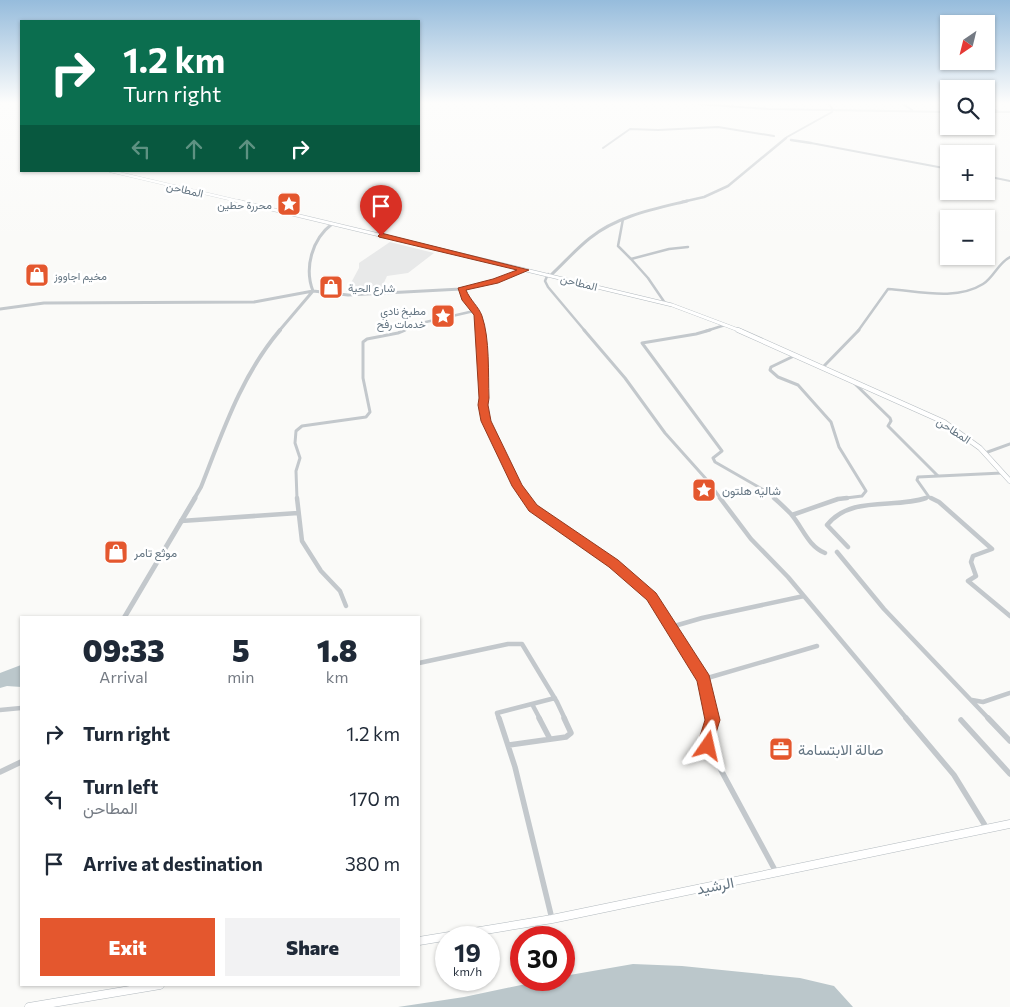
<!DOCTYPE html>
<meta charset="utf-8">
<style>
:root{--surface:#fff;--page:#f2f2f3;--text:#1f2937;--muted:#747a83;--accent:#e4572e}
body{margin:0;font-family:Commissioner,Vazirmatn,sans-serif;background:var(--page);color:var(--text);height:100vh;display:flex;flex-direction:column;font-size:19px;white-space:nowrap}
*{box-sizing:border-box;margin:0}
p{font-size:16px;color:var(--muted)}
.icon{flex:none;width:28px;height:28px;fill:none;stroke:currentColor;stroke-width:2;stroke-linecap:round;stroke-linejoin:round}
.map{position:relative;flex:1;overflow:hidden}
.panel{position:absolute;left:20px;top:616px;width:400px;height:370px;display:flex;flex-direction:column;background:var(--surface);border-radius:0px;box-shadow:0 1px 4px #0004}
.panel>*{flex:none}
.banner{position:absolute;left:20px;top:20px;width:400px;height:152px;border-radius:0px;box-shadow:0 1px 4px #0004;background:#0b6e4f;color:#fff;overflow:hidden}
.needle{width:32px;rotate:215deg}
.buttons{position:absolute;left:940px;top:15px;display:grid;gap:10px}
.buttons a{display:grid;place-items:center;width:55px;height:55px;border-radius:0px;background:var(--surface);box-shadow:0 1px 4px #0004;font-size:25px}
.speed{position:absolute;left:435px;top:926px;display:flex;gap:10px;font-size:25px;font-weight:700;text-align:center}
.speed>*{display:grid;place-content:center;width:65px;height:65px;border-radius:50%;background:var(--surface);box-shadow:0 1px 4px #0004;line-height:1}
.speed small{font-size:12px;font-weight:400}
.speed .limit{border:8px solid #d22;background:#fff;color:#111}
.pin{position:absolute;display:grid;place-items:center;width:42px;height:42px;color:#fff;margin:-51px -21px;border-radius:50% 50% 50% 0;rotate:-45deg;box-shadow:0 0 5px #0007}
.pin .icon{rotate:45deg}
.me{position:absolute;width:55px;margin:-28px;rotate:11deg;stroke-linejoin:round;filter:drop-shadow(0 0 4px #0008)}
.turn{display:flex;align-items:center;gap:18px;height:105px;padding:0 20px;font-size:22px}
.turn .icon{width:65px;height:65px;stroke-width:2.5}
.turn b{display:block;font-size:35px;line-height:42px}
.lanes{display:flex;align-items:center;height:48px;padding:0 20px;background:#0003;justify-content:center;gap:25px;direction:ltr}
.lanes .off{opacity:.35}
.eta{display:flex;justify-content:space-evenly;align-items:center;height:85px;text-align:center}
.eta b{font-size:30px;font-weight:800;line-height:35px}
.cta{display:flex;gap:10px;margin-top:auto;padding:10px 20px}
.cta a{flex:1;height:58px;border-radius:0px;background:var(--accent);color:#fff;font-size:20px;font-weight:800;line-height:58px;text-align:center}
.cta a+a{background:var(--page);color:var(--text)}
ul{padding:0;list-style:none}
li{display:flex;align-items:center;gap:15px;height:65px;padding:0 20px}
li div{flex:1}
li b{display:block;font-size:19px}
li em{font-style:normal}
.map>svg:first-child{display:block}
.built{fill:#e8e9e9}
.water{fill:#bbc7cb}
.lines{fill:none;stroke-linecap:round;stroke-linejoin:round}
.secondary-far3-casing{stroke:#b3babf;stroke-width:3}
.secondary-far2-casing{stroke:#b3babf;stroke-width:4}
.secondary-far1-casing{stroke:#b3babf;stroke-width:5.5}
.secondary-casing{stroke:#b3babf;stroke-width:9}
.minor-far4{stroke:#c3c8cc;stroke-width:2}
.minor-far3{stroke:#c3c8cc;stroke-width:2.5}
.minor-far2{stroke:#c3c8cc;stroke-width:3}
.minor-far1{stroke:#c3c8cc;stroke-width:4.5}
.minor{stroke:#c3c8cc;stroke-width:5.5}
.tertiary-far3{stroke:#c3c8cc;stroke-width:2.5}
.tertiary-far2{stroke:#c3c8cc;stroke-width:3}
.tertiary-far1{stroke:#c3c8cc;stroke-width:4}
.tertiary{stroke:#c3c8cc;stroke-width:5}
.secondary-far3{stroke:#fff;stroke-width:2.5}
.secondary-far2{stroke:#fff;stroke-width:3}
.secondary-far1{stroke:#fff;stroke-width:4.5}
.secondary{stroke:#fff;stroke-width:8}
.route{fill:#e4572e;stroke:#94391e}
.labels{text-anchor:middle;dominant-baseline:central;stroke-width:5;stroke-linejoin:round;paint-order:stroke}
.far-street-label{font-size:11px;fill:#657683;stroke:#fff}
.far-poi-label{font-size:11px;fill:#657683;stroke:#fff;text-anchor:end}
.poi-label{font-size:12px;fill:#657683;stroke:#fff;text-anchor:start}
.near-poi-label{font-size:15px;fill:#657683;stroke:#fff;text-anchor:start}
.near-street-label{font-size:15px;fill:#657683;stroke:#fff}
</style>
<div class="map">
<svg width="1010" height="1007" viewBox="0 0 1010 1007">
<rect width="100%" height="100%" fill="#fafaf8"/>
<path class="built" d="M390 242 434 253 408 273 387 276 381 289 346 292 359 268V263Z"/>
<path class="water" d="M21 665V687L7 686 0 688V673Z
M633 964 682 966 800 978 834 986 853 1007H398L464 997 545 980H564V976Z"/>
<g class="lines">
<g class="secondary-far3-casing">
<path id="secondary-far3" d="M110 171 242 202"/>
</g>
<g class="secondary-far2-casing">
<path id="secondary-far2" d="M237 201 672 305 741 331"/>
</g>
<g class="secondary-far1-casing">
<path id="secondary-far1" d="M738 330 944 422 980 448 1010 481"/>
</g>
<g class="secondary-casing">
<path id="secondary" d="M419 941 552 919 1010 824
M29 1007 160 985"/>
</g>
<path class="minor-far4" d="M698 104 768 109 949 112
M903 104 912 110
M986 104 999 112
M986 112H1010
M787 137 832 112 833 110 829 104
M811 143 949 169
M603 148 630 129 658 130 718 127 774 136
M986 176 1010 181"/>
<path class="minor-far3" d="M623 219 618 246 631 259
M548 274 545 281 548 287 585 331
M461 289 478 315 479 331
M665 303 648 278 631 259 669 249 688 247
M402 331 417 324 474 311
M706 331 725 325
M858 331 888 289C918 291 956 301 983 284 994 277 998 263 1010 257"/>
<path class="minor-far2" d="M479 330 483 405 486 421 517 486 527 499
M584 330 625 378 665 433 707 480 721 499
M710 330 696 334 642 343 722 451 713 458 715 462 769 493 775 499
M796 355 771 367 770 370 778 377 798 385 831 422 839 447 866 491 862 496 838 499
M824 366 859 330
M854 383 890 418 891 421 888 426 938 476
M985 453 1010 444
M297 499 296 471 300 458 295 443 296 431 302 426 366 417 370 412 363 378V342L367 339 398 333 405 330
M923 499 929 497
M933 499 929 497 917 480 918 477 1002 473"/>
<path class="minor-far1" d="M297 498 302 541 321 571 340 591 346 606
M526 498 533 508 614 563 649 593 704 679 713 719
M720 498 751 539 788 577 907 719
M774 498C780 503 786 509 791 514 803 528 808 546 825 553
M931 498 939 502 992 549 973 556 971 562 976 576 968 581 1010 616
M792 515 838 499 847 498
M181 521 298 513
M848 547 827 525C851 495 894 509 926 498
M837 552 884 609 989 719
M671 627 702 618 804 596
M419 663 508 644H522L557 702 565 719
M704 679 817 646
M972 700 983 702 1010 693
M532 704 540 719
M0 710 21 708
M499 719 497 713 555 698"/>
<path class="minor" d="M499 718 515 767 552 919
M539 718 550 739
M713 718 707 736 708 746 776 872
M906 718 954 775 986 827
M988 718 1010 741
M961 720 1010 774
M509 745 566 737 571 733 564 718
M0 772 21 762"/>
<path class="tertiary-far3" d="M791 140 811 143
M682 202 704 197 728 186 786 138"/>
<path class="tertiary-far2" d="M551 275C564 263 576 249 590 238 617 216 654 209 687 201
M0 309 44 303 254 302 313 291 348 295 461 289 496 281 525 270
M279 331 313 291C304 268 312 239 332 224"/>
<path class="tertiary-far1" d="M194 499 201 487C223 431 241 376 280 330"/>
<path class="tertiary" d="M124 618 195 498"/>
<use href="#secondary-far3" class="secondary-far3"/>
<use href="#secondary-far2" class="secondary-far2"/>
<use href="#secondary-far1" class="secondary-far1"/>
<use href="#secondary" class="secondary"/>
</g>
<linearGradient id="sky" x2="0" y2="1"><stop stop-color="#96bcdc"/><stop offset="0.42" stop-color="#fdfdfc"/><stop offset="1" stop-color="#fdfdfc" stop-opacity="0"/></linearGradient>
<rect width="1010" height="245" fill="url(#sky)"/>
<path class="route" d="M381 233 529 270 498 283 466 290C470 300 479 307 482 316 490 339 488 373 489 398L488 405 491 421 522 485 537 505 618 560 656 593 709 675 720 720 715 736V746L713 751 708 753 702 751 700 736 705 720 697 681 647 600 609 567 529 511 512 486 481 421 478 405 479 398 474 315 462 300 458 288 493 279 517 270 379 237 378 236Z"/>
<defs>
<g id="sight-square" transform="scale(1.25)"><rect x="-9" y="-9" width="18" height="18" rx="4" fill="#e4572e" stroke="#fff"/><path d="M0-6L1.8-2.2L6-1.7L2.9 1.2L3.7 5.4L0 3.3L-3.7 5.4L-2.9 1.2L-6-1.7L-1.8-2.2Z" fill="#fff"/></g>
<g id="shop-square" transform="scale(1.25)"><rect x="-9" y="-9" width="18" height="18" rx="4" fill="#e4572e" stroke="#fff"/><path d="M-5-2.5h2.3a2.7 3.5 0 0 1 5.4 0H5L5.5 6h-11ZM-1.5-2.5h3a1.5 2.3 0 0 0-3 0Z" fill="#fff"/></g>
<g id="office-square" transform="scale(1.25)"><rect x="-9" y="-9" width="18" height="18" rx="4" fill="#e4572e" stroke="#fff"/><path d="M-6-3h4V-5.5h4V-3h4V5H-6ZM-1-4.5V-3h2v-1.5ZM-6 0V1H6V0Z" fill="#fff"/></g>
</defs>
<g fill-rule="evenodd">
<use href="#sight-square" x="289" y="204"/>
<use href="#shop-square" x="37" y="275"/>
<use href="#shop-square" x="331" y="287"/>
<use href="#sight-square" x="443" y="316"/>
<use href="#sight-square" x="704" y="490"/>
<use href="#shop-square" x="116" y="552"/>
<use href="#office-square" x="781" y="749"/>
</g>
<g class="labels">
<g class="far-street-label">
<text transform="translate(185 189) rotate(13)">المطاحن</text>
<text transform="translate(579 282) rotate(14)">المطاحن</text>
<text transform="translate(954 430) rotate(33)">المطاحن</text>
</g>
<g class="far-poi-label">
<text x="272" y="204">محررة حطين</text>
<text x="54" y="275" text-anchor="start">مخيم اجاووز</text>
<text x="348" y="287" text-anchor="start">شارع الحية</text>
<text x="426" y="310">مطبخ نادي<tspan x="426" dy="13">خدمات رفح</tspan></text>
</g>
<g class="poi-label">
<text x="722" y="490">شاليه هلتون</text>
<text x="134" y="552">موثع تامر</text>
</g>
<g class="near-poi-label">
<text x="798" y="749">صالة الابتسامة</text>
</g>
<g class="near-street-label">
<text transform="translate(715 885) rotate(-11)">الرشيد</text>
</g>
</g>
</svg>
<div class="buttons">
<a><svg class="needle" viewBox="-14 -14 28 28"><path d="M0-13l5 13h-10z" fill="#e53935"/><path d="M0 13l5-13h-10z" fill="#747a83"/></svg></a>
<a><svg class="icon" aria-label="search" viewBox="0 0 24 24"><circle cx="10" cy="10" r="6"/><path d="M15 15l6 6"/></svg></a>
<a>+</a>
<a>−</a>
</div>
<div class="speed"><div>19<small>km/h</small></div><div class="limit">30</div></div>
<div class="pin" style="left:381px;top:236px;background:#d93025"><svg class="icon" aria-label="arrive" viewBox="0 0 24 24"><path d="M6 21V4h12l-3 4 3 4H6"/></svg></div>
<svg class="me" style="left:708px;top:746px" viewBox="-20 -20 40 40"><path d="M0-17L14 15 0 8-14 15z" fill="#e4572e" stroke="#fff" stroke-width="4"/></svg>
<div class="banner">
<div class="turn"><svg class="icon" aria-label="right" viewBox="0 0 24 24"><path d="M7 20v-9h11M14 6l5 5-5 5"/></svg><div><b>1.2 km</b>Turn right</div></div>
<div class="lanes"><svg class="icon off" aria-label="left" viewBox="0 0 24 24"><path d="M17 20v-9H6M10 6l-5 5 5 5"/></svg><svg class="icon off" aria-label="ahead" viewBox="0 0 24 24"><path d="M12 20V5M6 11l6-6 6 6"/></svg><svg class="icon off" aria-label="ahead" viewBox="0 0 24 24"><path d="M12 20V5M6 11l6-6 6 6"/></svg><svg class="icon" aria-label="right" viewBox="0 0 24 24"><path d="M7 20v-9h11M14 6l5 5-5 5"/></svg></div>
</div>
<section class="panel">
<div class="eta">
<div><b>09:33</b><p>Arrival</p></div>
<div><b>5</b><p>min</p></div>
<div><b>1.8</b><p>km</p></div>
</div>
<ul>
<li><svg class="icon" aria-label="right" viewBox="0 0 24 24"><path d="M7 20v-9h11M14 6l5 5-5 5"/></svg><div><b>Turn right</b></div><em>1.2 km</em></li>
<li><svg class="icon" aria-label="left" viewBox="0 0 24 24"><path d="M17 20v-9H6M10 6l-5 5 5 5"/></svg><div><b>Turn left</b><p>المطاحن</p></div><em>170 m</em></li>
<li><svg class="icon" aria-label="arrive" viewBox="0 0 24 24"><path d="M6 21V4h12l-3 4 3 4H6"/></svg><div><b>Arrive at destination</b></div><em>380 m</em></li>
</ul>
<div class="cta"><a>Exit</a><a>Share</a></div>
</section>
</div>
